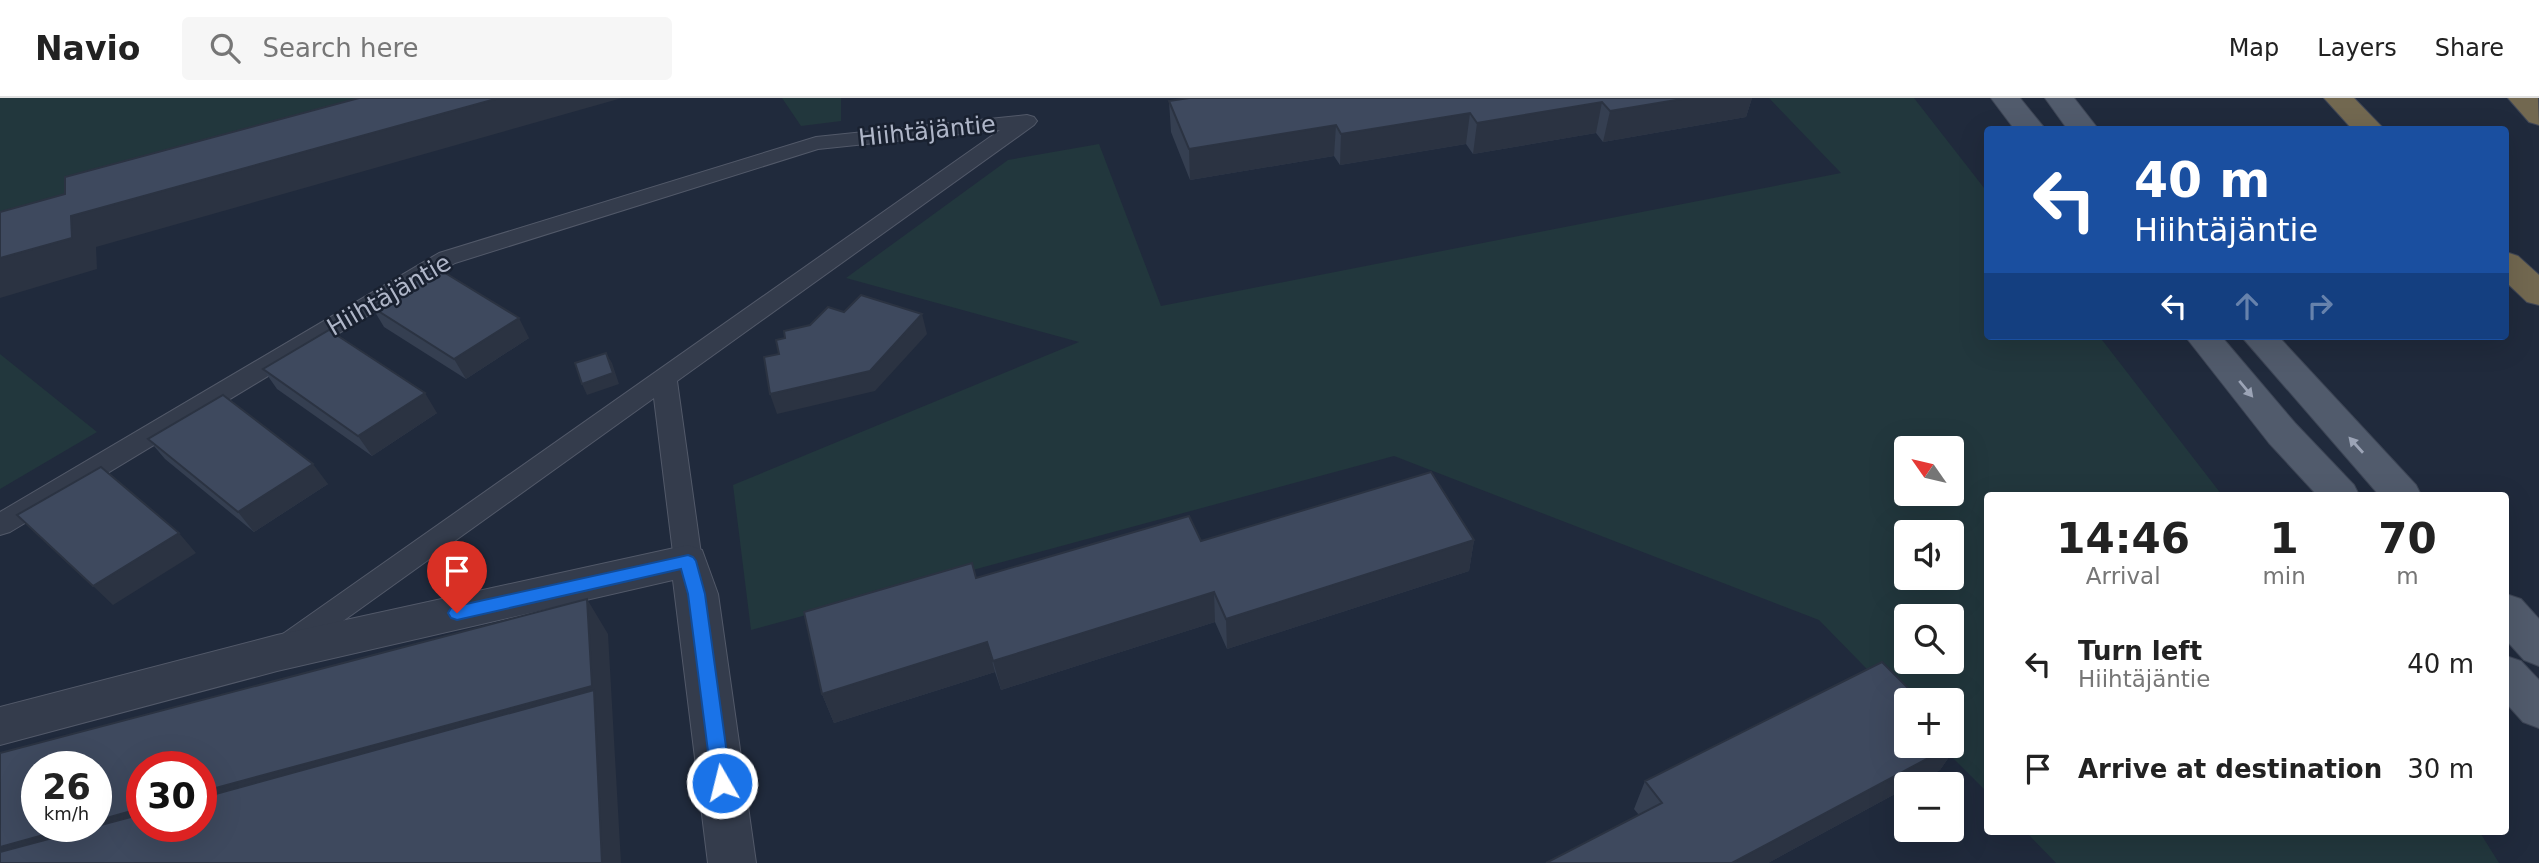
<!DOCTYPE html>
<meta charset="utf-8">
<style>
:root{--surface:#fff;--page:#f6f6f6;--text:#222;--muted:#767676;--line:#e0e0e0}
body{margin:0;font-family:"DejaVu Sans",sans-serif;background:var(--page);color:var(--text);height:100vh;display:flex;flex-direction:column;font-size:26px;white-space:nowrap}
*{box-sizing:border-box;margin:0}
p{font-size:23px;color:var(--muted)}
.icon{flex:none;width:38px;height:38px;fill:none;stroke:currentColor;stroke-width:2;stroke-linecap:round;stroke-linejoin:round}
.map{position:relative;flex:1;overflow:hidden}
.side{position:absolute;left:1984px;top:394px;width:525px;height:343px;display:flex;flex-direction:column;background:var(--surface);border-radius:7px;box-shadow:0 7px 28px #0002}
.side>*{flex:none}
.guide{position:absolute;left:1984px;top:28px;width:525px;height:214px;border-radius:7px;box-shadow:0 7px 28px #0002;background:#1a4fa0;color:#fff;overflow:hidden}
.needle{width:46px;rotate:304deg}
.fabs{position:absolute;left:1894px;top:338px;display:grid;gap:14px}
.fabs a{display:grid;place-items:center;width:70px;height:70px;border-radius:7px;background:var(--surface);box-shadow:0 7px 28px #0002;font-size:35px}
.speed{position:absolute;left:21px;top:653px;display:flex;gap:14px;font-size:35px;font-weight:700;text-align:center}
.speed>*{display:grid;place-content:center;width:91px;height:91px;border-radius:50%;background:var(--surface);box-shadow:0 7px 28px #0002;line-height:1}
.speed small{font-size:18px;font-weight:400}
.speed .limit{border:10px solid #d22;background:#fff;color:#111}
.pin{position:absolute;display:grid;place-items:center;width:60px;height:60px;color:#fff;margin:-72px -30px;border-radius:50% 50% 50% 0;rotate:-45deg;box-shadow:0 0 7px #0007}
.pin .icon{rotate:45deg}
.me{position:absolute;width:77px;margin:-38px;rotate:352deg;stroke-linejoin:round;filter:drop-shadow(0 0 5px #0008)}
.turn{display:flex;align-items:center;gap:24px;height:147px;padding:0 35px;font-size:32px}
.turn .icon{width:91px;height:91px;stroke-width:2.5}
.turn b{display:block;font-size:49px;line-height:60px}
.lanes{display:flex;align-items:center;height:66px;padding:0 35px;background:#0003;justify-content:center;gap:35px;direction:ltr}
.lanes .off{opacity:.35}
.eta{display:flex;justify-content:space-evenly;align-items:center;height:119px;text-align:center}
.eta b{font-size:42px;font-weight:700;line-height:49px}
ul{padding:0;list-style:none}
li{display:flex;align-items:center;gap:21px;height:105px;padding:0 35px}
li div{flex:1}
li b{display:block;font-size:26px}
li em{font-style:normal}
header{display:flex;align-items:center;gap:42px;box-sizing:border-box;height:98px;padding:0 35px;background:var(--surface);border-bottom:2px solid var(--line)}
header strong{font-size:33px}
nav{display:flex;gap:38px;margin-inline-start:auto;font-size:24px}
.search{width:490px;height:63px;background:var(--page);display:flex;align-items:center;gap:18px;box-sizing:border-box;padding:0 24px;border-radius:7px;color:var(--muted);font-size:26px}
.map>svg:first-child{display:block}
.green{fill:#22373d;fill-rule:evenodd}
.lines{fill:none;stroke-linecap:round;stroke-linejoin:round}
.lane-casing{stroke:#525969;stroke-width:2}
.street-casing{stroke:#525969;stroke-width:2}
.primary-casing{stroke:#3d4555;stroke-width:2}
.highway-casing{stroke:#3f4656;stroke-width:2}
.lane{fill:#343c4c;fill-rule:evenodd}
.street{fill:#343c4c;fill-rule:evenodd}
.primary{fill:#515b6c;fill-rule:evenodd}
.highway{fill:#726850;fill-rule:evenodd}
.wall{fill:#353f51}
.shaded-wall{fill:#2b3342}
.building{fill:#3e495e;stroke:#2b3342;stroke-width:2}
.oneway{fill:#9ca4b6}
.route{fill:#1a73e8;stroke:#114b97;stroke-width:2}
.labels{text-anchor:middle;dominant-baseline:central;stroke-width:5;stroke-linejoin:round;paint-order:stroke}
.street-label{font-size:24px;fill:#afb6c8;stroke:#192130}
</style>
<header>
<strong>Navio</strong>
<div class="search"><svg class="icon" aria-label="search" viewBox="0 0 24 24"><circle cx="10" cy="10" r="6"/><path d="M15 15l6 6"/></svg>Search here</div>
<nav><a>Map</a><a>Layers</a><a>Share</a></nav>
</header>
<div class="map">
<svg width="2539" height="765" viewBox="0 0 2539 765">
<rect width="100%" height="100%" fill="#202a3c"/>
<path class="green" d="M0 0H433L0 143Z
M782 0H841V23L801 28Z
M1769 0H1914L1988 95V238H2099L2222 397H1988V695L1941 648H1951V602H1906V611L1819 522 1394 358 751 532 733 387 1079 244 846 180 1008 62 1099 46 1161 208 1841 75ZM1906 350H1951V396H1906ZM1906 434H1951V480H1906ZM1906 518H1951V564H1906Z
M0 256 97 334 0 391Z
M2025 733H2479L2499 765H2056Z"/>
<g class="lines">
<g class="lane-casing">
<path id="lane" d="M1027 17 1034 19 1037 23 1034 27 677 283 702 463 698 471 688 474 678 471 674 463 654 300 297 556 287 560 277 556 272 548 277 540 1000 32 818 51 455 165 10 434 0 437V414L439 155 816 39Z"/>
</g>
<g class="street-casing">
<path id="street" d="M688 447 702 452 718 496 756 765H708L673 482 277 573 0 647V609L277 537Z"/>
</g>
<g class="primary-casing">
<path id="primary" d="M1991 0H2020L2046 32H2015Z
M2045 0H2074L2099 32H2068Z
M2185 238H2221L2295 325 2354 387 2359 397H2317L2269 345Z
M2241 238H2278L2416 387 2421 397H2379Z
M2506 496 2521 501 2539 521V568L2524 562 2506 542Z
M2506 558 2521 563 2539 582V630L2523 624 2506 605Z"/>
</g>
<g class="highway-casing">
<path id="highway" d="M2324 0H2354L2385 32H2353Z
M2508 0H2538L2539 27 2529 24Z
M2506 154 2518 158 2539 177V207L2527 204 2506 184Z"/>
</g>
<use href="#lane" class="lane"/>
<use href="#street" class="street"/>
<use href="#primary" class="primary"/>
<use href="#highway" class="highway"/>
</g>
<path class="wall" d="M1752 0 1746 19 1603 44 1596 35 1473 56 1466 46 1340 67 1334 58 1190 82 1171 34 1169 3Z
M372 209 529 240 466 281 384 229Z
M263 271 437 315 372 358 277 291Z
M148 341 328 386 254 434 165 361Z
M1474 442 1469 473 1227 551 1215 524 1001 592 995 574 834 625 822 596 976 480 1201 443Z
M1960 643 1940 672 1913 686H1906V690L1768 765 1639 717 1634 711 1645 683Z"/>
<path class="shaded-wall" d="M499 0H622L96 149 97 171 0 200V160L71 118Z
M1688 0H1752L1746 19 1603 44 1610 13Z
M1602 4 1596 35 1473 56 1477 25Z
M1470 15 1466 46 1340 67 1341 36Z
M1336 27 1334 58 1190 82 1189 51Z
M922 216 927 236 875 293 777 316 770 296Z
M519 220 529 240 466 281 454 261Z
M606 255 612 265 619 286 587 297 582 286Z
M425 295 437 315 372 358 358 338Z
M313 366 328 386 254 434 238 414Z
M179 435 196 455 113 507 93 488Z
M1474 442 1469 473 1227 551 1226 521Z
M1214 494 1215 524 1001 592 993 563Z
M587 501 608 536 621 765H0V749L76 728H96V723L142 710V728H201V694Z
M987 544 995 574 834 625 822 596Z
M1960 643 1940 672 1913 686H1906V690L1768 765H1732Z"/>
<path class="building" d="M359 0H499L71 118 72 140 0 160V114L65 96V79Z
M1189 0H1688L1610 13 1602 4 1477 25 1470 15 1341 36 1336 27 1189 51 1169 3Z
M437 170 519 220 454 261 372 209Z
M861 197 922 216 870 273 770 296 764 259 779 256 776 242 785 240 784 233 810 227 828 209 844 214Z
M329 232 425 295 358 338 263 271Z
M606 255 613 275 582 286 575 265Z
M223 297 313 366 238 414 148 341Z
M101 369 179 435 93 488 17 417Z
M1431 374 1474 442 1226 521 1214 494 993 563 987 544 822 596 804 514 972 465 976 480 1189 418 1201 443Z
M587 501 592 588 201 694V668H142V710L96 723V668H37V728H76L0 749V655Z
M1882 564 1920 602H1906V648H1951L1732 765H1546L1662 705 1645 683Z
M594 592 602 765H0V754L142 716V728H201V700Z
M1951 634 1960 643 1951 647Z"/>
<defs><path id="oneway-solid" d="M-6-.8H1V-3.2L6.5 0L1 3.2V.8H-6Z" transform="scale(1.75)"/></defs>
<g class="oneway">
<use href="#oneway-solid" transform="translate(2246 291) rotate(50)"/>
<use href="#oneway-solid" transform="translate(2356 347) rotate(-132)"/>
</g>
<path class="route" d="M688 457 693 459 696 463 705 496 731 685 729 691 722 694 715 691 712 685 688 496 681 471 457 522 451 520 448 515 451 510 457 508Z"/>
<g class="labels">
<g class="street-label">
<text transform="translate(927 33) rotate(-6)">Hiihtäjäntie</text>
<text transform="translate(389 197) rotate(-30)">Hiihtäjäntie</text>
</g>
</g>
</svg>
<div class="fabs">
<a><svg class="needle" viewBox="-14 -14 28 28"><path d="M0-13l5 13h-10z" fill="#e53935"/><path d="M0 13l5-13h-10z" fill="#767676"/></svg></a>
<a><svg class="icon" aria-label="sound" viewBox="0 0 24 24"><path d="M4 9h4l5-4v14l-5-4H4zM17 9q2 3 0 6"/></svg></a>
<a><svg class="icon" aria-label="search" viewBox="0 0 24 24"><circle cx="10" cy="10" r="6"/><path d="M15 15l6 6"/></svg></a>
<a>+</a>
<a>−</a>
</div>
<div class="speed"><div>26<small>km/h</small></div><div class="limit">30</div></div>
<div class="pin" style="left:457px;top:515px;background:#d93025"><svg class="icon" aria-label="arrive" viewBox="0 0 24 24"><path d="M6 21V4h12l-3 4 3 4H6"/></svg></div>
<svg class="me" style="left:722px;top:685px" viewBox="-20 -20 40 40"><circle r="17" fill="#1a73e8" stroke="#fff" stroke-width="3"/><path d="M0-11L8 9 0 5-8 9z" fill="#fff"/></svg>
<div class="guide">
<div class="turn"><svg class="icon" aria-label="left" viewBox="0 0 24 24"><path d="M17 20v-9H6M10 6l-5 5 5 5"/></svg><div><b>40 m</b>Hiihtäjäntie</div></div>
<div class="lanes"><svg class="icon" aria-label="left" viewBox="0 0 24 24"><path d="M17 20v-9H6M10 6l-5 5 5 5"/></svg><svg class="icon off" aria-label="ahead" viewBox="0 0 24 24"><path d="M12 20V5M6 11l6-6 6 6"/></svg><svg class="icon off" aria-label="right" viewBox="0 0 24 24"><path d="M7 20v-9h11M14 6l5 5-5 5"/></svg></div>
</div>
<section class="side">
<div class="eta">
<div><b>14:46</b><p>Arrival</p></div>
<div><b>1</b><p>min</p></div>
<div><b>70</b><p>m</p></div>
</div>
<ul>
<li><svg class="icon" aria-label="left" viewBox="0 0 24 24"><path d="M17 20v-9H6M10 6l-5 5 5 5"/></svg><div><b>Turn left</b><p>Hiihtäjäntie</p></div><em>40 m</em></li>
<li><svg class="icon" aria-label="arrive" viewBox="0 0 24 24"><path d="M6 21V4h12l-3 4 3 4H6"/></svg><div><b>Arrive at destination</b></div><em>30 m</em></li>
</ul>
</section>
</div>
